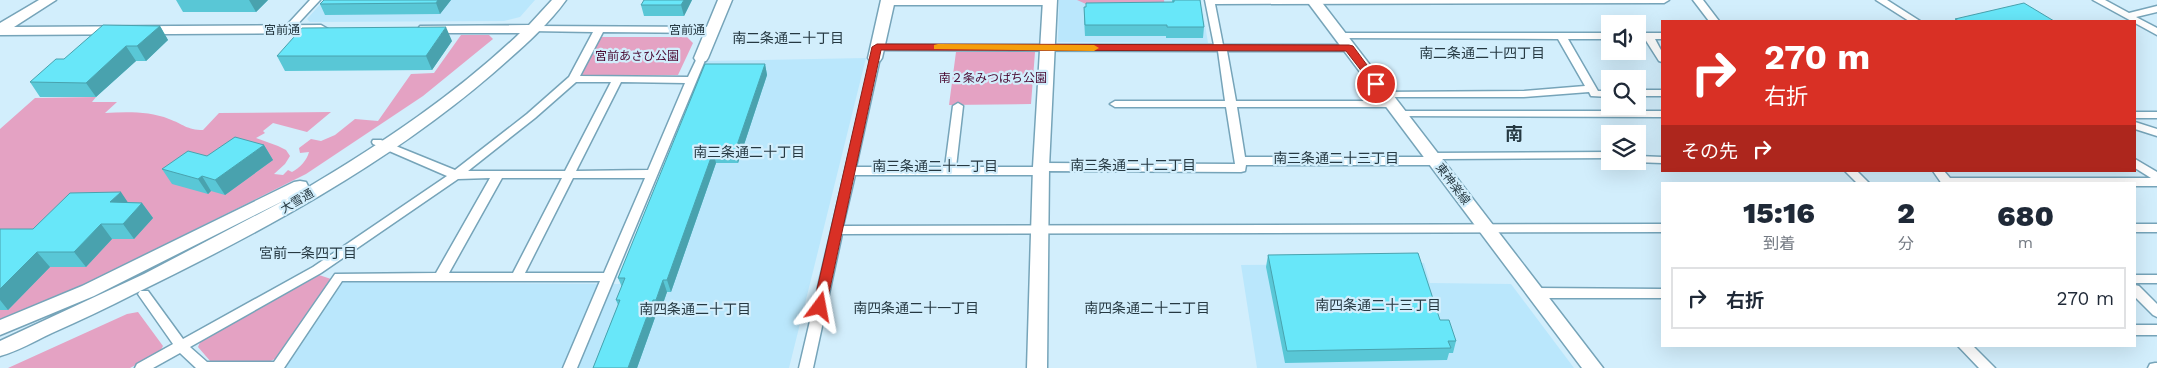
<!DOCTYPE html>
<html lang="ja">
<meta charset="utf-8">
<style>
:root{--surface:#fff;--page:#f2f2f3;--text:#1f2937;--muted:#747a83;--line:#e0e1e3}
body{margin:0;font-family:"Work Sans","Noto Sans JP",sans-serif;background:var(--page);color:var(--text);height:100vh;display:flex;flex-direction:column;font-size:19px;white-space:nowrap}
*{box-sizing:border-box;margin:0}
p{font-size:16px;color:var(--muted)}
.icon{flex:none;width:28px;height:28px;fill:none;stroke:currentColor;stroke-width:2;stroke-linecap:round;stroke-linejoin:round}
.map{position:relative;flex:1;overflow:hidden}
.details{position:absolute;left:1661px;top:182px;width:475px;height:165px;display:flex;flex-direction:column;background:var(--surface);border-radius:0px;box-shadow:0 5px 20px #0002}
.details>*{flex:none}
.top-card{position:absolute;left:1661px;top:20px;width:475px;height:152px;border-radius:0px;box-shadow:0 5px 20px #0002;background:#d93025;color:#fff;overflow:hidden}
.fabs{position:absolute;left:1601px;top:15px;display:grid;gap:10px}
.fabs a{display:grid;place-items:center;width:45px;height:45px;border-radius:0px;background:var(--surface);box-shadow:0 5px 20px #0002;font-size:25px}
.pin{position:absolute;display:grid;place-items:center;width:42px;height:42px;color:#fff;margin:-21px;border:2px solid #fff;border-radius:50%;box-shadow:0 1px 5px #0007}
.me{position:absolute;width:55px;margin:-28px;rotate:13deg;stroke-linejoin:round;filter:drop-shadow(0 0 4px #0008)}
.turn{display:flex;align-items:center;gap:18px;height:105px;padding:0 20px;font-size:22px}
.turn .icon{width:65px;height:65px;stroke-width:2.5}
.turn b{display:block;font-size:35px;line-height:42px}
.then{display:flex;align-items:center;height:48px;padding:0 20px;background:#0003;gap:10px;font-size:19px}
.eta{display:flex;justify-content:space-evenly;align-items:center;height:85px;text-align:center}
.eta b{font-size:30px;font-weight:800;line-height:35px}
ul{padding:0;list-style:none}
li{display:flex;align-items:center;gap:15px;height:62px;margin:0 10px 8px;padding:0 10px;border:2px solid var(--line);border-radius:0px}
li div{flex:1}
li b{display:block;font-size:19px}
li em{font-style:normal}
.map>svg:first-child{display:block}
.built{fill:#bae7fc}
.green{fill:#e4a2c3}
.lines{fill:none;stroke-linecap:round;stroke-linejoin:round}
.street-casing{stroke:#76a4b9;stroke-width:3}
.secondary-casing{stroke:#76a4b9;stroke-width:3}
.street{fill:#fff;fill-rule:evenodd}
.secondary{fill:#fff;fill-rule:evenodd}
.wall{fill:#59c7d6}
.shaded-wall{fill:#49a2ae}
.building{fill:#68e7f9;stroke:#49a2ae}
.route{fill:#d93025;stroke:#8d1f18}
.slow{fill:#f59e0b}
.labels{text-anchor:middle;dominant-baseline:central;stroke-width:4.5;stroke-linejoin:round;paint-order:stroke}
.street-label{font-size:12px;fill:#263942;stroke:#d2eefc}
.park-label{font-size:12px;fill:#4a0a32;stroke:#d2eefc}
.neighbourhood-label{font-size:14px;fill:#263942;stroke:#d2eefc}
.district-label{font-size:18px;font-weight:bold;fill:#263942;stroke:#d2eefc}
</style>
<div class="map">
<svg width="2157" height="368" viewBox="0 0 2157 368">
<rect width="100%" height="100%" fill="#d2eefc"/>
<path class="built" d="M324 0H535L520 17 504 21 310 22 307 19Z
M1059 0H1201L1208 43 1058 42Z
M866 58 789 368H285L341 282 620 284 705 61Z
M1424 263 1430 283 1511 284 1574 368H1257L1241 265Z"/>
<path class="green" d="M1077 0H1164L1165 8 1086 4Z
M461 35H489L493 39 423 96 306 174 43 305 0 323V129L35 98 96 97 92 102H117L105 113C126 112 149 111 169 119 183 124 187 130 203 130L219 113 331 112 307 132 273 123 263 131 265 133 256 138 278 146 286 150 290 156 285 164 274 174 283 175 288 170 292 172C300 168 307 160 309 152L300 153 299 148 311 139 321 141 335 135 355 119 378 121 411 74 434 73Z
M601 37H687L693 43 678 75 581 76Z
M956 52H1035L1031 104 949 105Z
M319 275 331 279 277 358 266 363 211 362 198 347 201 340Z
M138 312 163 346 160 352 130 368H8L127 314Z"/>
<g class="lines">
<g class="street-casing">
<path id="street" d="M310 0H320L291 31H285V27Z
M884 0H1053L1055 2 1050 5H887L882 2Z
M1205 0H1669L1664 3 1215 4 1223 45H1349L1354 48 1349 51H1227L1236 101H1392L1397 104 1392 107H1237L1245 157H1427L1428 154 1432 153 1610 152V158L1440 159V163L1436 165H1246L1245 171 1241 172 1046 171 1045 174 1041 175H855L843 226 1662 224V232L842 234 813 368H799L872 56H878L880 58 856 167H945L953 106 958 103 963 106 956 167H1036L1037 164 1041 163 1235 164 1226 107H1115L1110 104 1115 101H1225L1218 51 877 50 874 49 872 47 874 45H1214Z
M1693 0H1703L1719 21H1709Z
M1876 0H1887L1920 21H1909Z
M2093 0H2105L2129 13 2157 6V12L2136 17 2157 28V35Z
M533 26 713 27 718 30 713 33 603 32 580 76 688 77 698 56H704L706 58 577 368H563L600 281H342L284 368H196L180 353 153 368H135L137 364 173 344 140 297 138 294 140 291H148L183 339 313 267 447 176 373 144 372 142 373 140H381L455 170 527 114 569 77 593 32 530 31 528 29ZM576 82H611L565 171H468L535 118ZM621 82 685 83 648 170 576 171ZM490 178 436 273 335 274 274 362H207L190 347 321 273 458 179ZM502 178H562L513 273H449ZM573 178H645L604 273H525Z
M1341 33H1610V39H1568L1598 91H1610V97L1591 96 1589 92 1524 97H1384L1380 96 1379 94 1380 92 1524 91 1585 86 1558 39 1338 38 1336 36 1338 34Z
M1638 33H1662V39H1655L1662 52V62L1659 61 1645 39H1638Z
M1638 90H1662V96H1638Z
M1400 111H1662V117L1396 116 1395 114Z
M2135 112H2157V118H2135Z
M2135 122 2157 129V136L2135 129Z
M1638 156 1662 157V163L1634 162 1633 161H1638Z
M2135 159 2157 172V186H2135V184H1942L1933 171H1944L1950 178H2151L2135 168Z
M1845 171H1857L1870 184H1858Z
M2135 224H2157V232H2135Z
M2135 275H2157V283H2135Z
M2135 285 2139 286 2157 304V317L2153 315 2135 297Z
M1537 288 1662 289V298H1537L1533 296 1531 293 1533 290Z
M2135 325H2157V335H2135Z
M1958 346H1973L1995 368H1979Z
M2155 363H2157V368H2148L2150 364Z"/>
</g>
<g class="secondary-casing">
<path id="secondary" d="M39 0H56L14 27 321 25 328 29 321 33 0 35V23Z
M552 0H566C546 28 517 52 491 75 385 166 259 233 134 294 107 308 79 321 52 333 35 341 18 351 0 356V341L144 274 291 197 94 296 0 335V320L82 286 294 182 300 181 306 182 308 186 307 188C383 143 456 94 520 33H425L420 32 418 29 420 26 529 25Z
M718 0H732L708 58 706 61H696L694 58Z
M881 0H895L882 58 880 61H870L868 58Z
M1043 0H1057L1049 167 1047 368H1027L1033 167Z
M1306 0H1320L1603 368H1582Z"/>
</g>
<use href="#street" class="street"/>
<use href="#secondary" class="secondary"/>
</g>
<path class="wall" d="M176 0H268L256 12H183Z
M451 0 440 14 325 15 320 4Z
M692 0 684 16H644L641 5Z
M1172 0H1200L1204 27 1203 38H1166V36H1085L1084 18V7L1172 2Z
M160 26 168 40 146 61H136L96 97H40L30 82 64 59Z
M452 41 432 70 285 71 277 56Z
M765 64 767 75 738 163H716L671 292H667L660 312H657L637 368H593L618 305 616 300 622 287 618 278Z
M264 145 273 160 225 195 211 191 208 194 172 184 162 169 207 156Z
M128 202 142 203 153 218 134 239H112L86 267H50L8 310H0V229H33Z
M1268 255 1440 320 1456 341 1453 353H1449L1447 360 1285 363 1266 267Z"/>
<path class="shaded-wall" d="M249 0H268L256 12Z
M438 0H451L440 14 436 3Z
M684 0H692L684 16 681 5Z
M160 26 168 40 146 61 137 46Z
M446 27 452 41 432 70 426 56Z
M126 46 136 61 96 97 86 83Z
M765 64 767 75 738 163 735 151Z
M264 145 273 160 225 195 215 180Z
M713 152 716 163 671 292 667 280Z
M202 176 211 191 208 194 198 179Z
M121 192 131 207 110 202Z
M142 203 153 218 134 239 123 224Z
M101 224 112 239 86 267 74 252Z
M37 252 50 267 8 310 0 300V289Z
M663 280 667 292 660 312 656 300Z
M653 300 657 312 637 368H628Z"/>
<path class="building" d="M324 0H438L436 3 320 4Z
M644 0H684L681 5H641Z
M1174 0H1200L1204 27H1167V25H1085L1084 7H1086V3L1174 2Z
M2024 3 2054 21H1959L1955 19Z
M103 25 160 26 137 46H126L86 83 30 82 56 59H64Z
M446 27 426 56H277L302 28Z
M705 64H765L735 151 713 152 667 280H663L656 300H653L628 368H593L620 300H616L625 278H618Z
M235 137 264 145 215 180 202 176 198 179 162 169 188 151 207 156Z
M121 192 110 202 142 203 123 224H101L74 252H37L0 289V229H33L70 193Z
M1418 253 1440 320H1449L1456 341H1448L1451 348 1287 351 1268 255Z"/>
<path class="route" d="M877 44 1349 45 1353 46 1381 84 1380 86H1373L1346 51 881 50 826 307 824 311H815L813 307 872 47Z"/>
<path class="slow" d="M938 44 1094 45 1099 48 1094 51 934 49V45Z"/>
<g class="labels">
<g class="street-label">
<text x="282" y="30">宮前通</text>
<text x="687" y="30">宮前通</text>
<text transform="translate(1453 184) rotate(53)">東神楽線</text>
<text transform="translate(297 201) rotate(-30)">大雪通</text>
</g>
<g class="park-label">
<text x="637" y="56">宮前あさひ公園</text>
<text x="993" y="78">南２条みつばち公園</text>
</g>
<g class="neighbourhood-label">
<text x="788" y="38">南二条通二十丁目</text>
<text x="1482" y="53">南二条通二十四丁目</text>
<text x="749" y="152">南三条通二十丁目</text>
<text x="1336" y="158">南三条通二十三丁目</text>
<text x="1133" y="165">南三条通二十二丁目</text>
<text x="935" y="166">南三条通二十一丁目</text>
<text x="308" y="253">宮前一条四丁目</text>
<text x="1378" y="305">南四条通二十三丁目</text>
<text x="916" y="308">南四条通二十一丁目</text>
<text x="1147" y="308">南四条通二十二丁目</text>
<text x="695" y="309">南四条通二十丁目</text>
</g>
<g class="district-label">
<text x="1514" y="133">南</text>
</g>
</g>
</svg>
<div class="fabs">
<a><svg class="icon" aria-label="sound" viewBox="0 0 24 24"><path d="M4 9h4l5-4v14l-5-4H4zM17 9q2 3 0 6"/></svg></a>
<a><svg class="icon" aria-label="search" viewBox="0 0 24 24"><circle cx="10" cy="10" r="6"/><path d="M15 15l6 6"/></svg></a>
<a><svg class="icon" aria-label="layers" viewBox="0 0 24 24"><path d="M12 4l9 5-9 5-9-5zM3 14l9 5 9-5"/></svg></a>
</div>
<div class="pin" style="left:1376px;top:84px;background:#d93025"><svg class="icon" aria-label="arrive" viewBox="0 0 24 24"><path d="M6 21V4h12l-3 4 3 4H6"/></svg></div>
<svg class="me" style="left:820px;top:307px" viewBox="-20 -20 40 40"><path d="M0-17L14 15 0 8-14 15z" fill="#d93025" stroke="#fff" stroke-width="4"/></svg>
<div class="top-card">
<div class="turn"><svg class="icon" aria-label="right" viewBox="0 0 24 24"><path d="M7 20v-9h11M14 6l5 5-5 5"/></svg><div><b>270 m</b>右折</div></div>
<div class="then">その先<svg class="icon" aria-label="right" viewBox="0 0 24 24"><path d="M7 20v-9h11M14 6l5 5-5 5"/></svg></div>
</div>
<section class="details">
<div class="eta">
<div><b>15:16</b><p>到着</p></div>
<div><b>2</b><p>分</p></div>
<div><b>680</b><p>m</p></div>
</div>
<ul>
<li><svg class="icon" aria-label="right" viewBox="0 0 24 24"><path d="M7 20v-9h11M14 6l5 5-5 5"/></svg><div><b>右折</b></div><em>270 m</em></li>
</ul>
</section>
</div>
